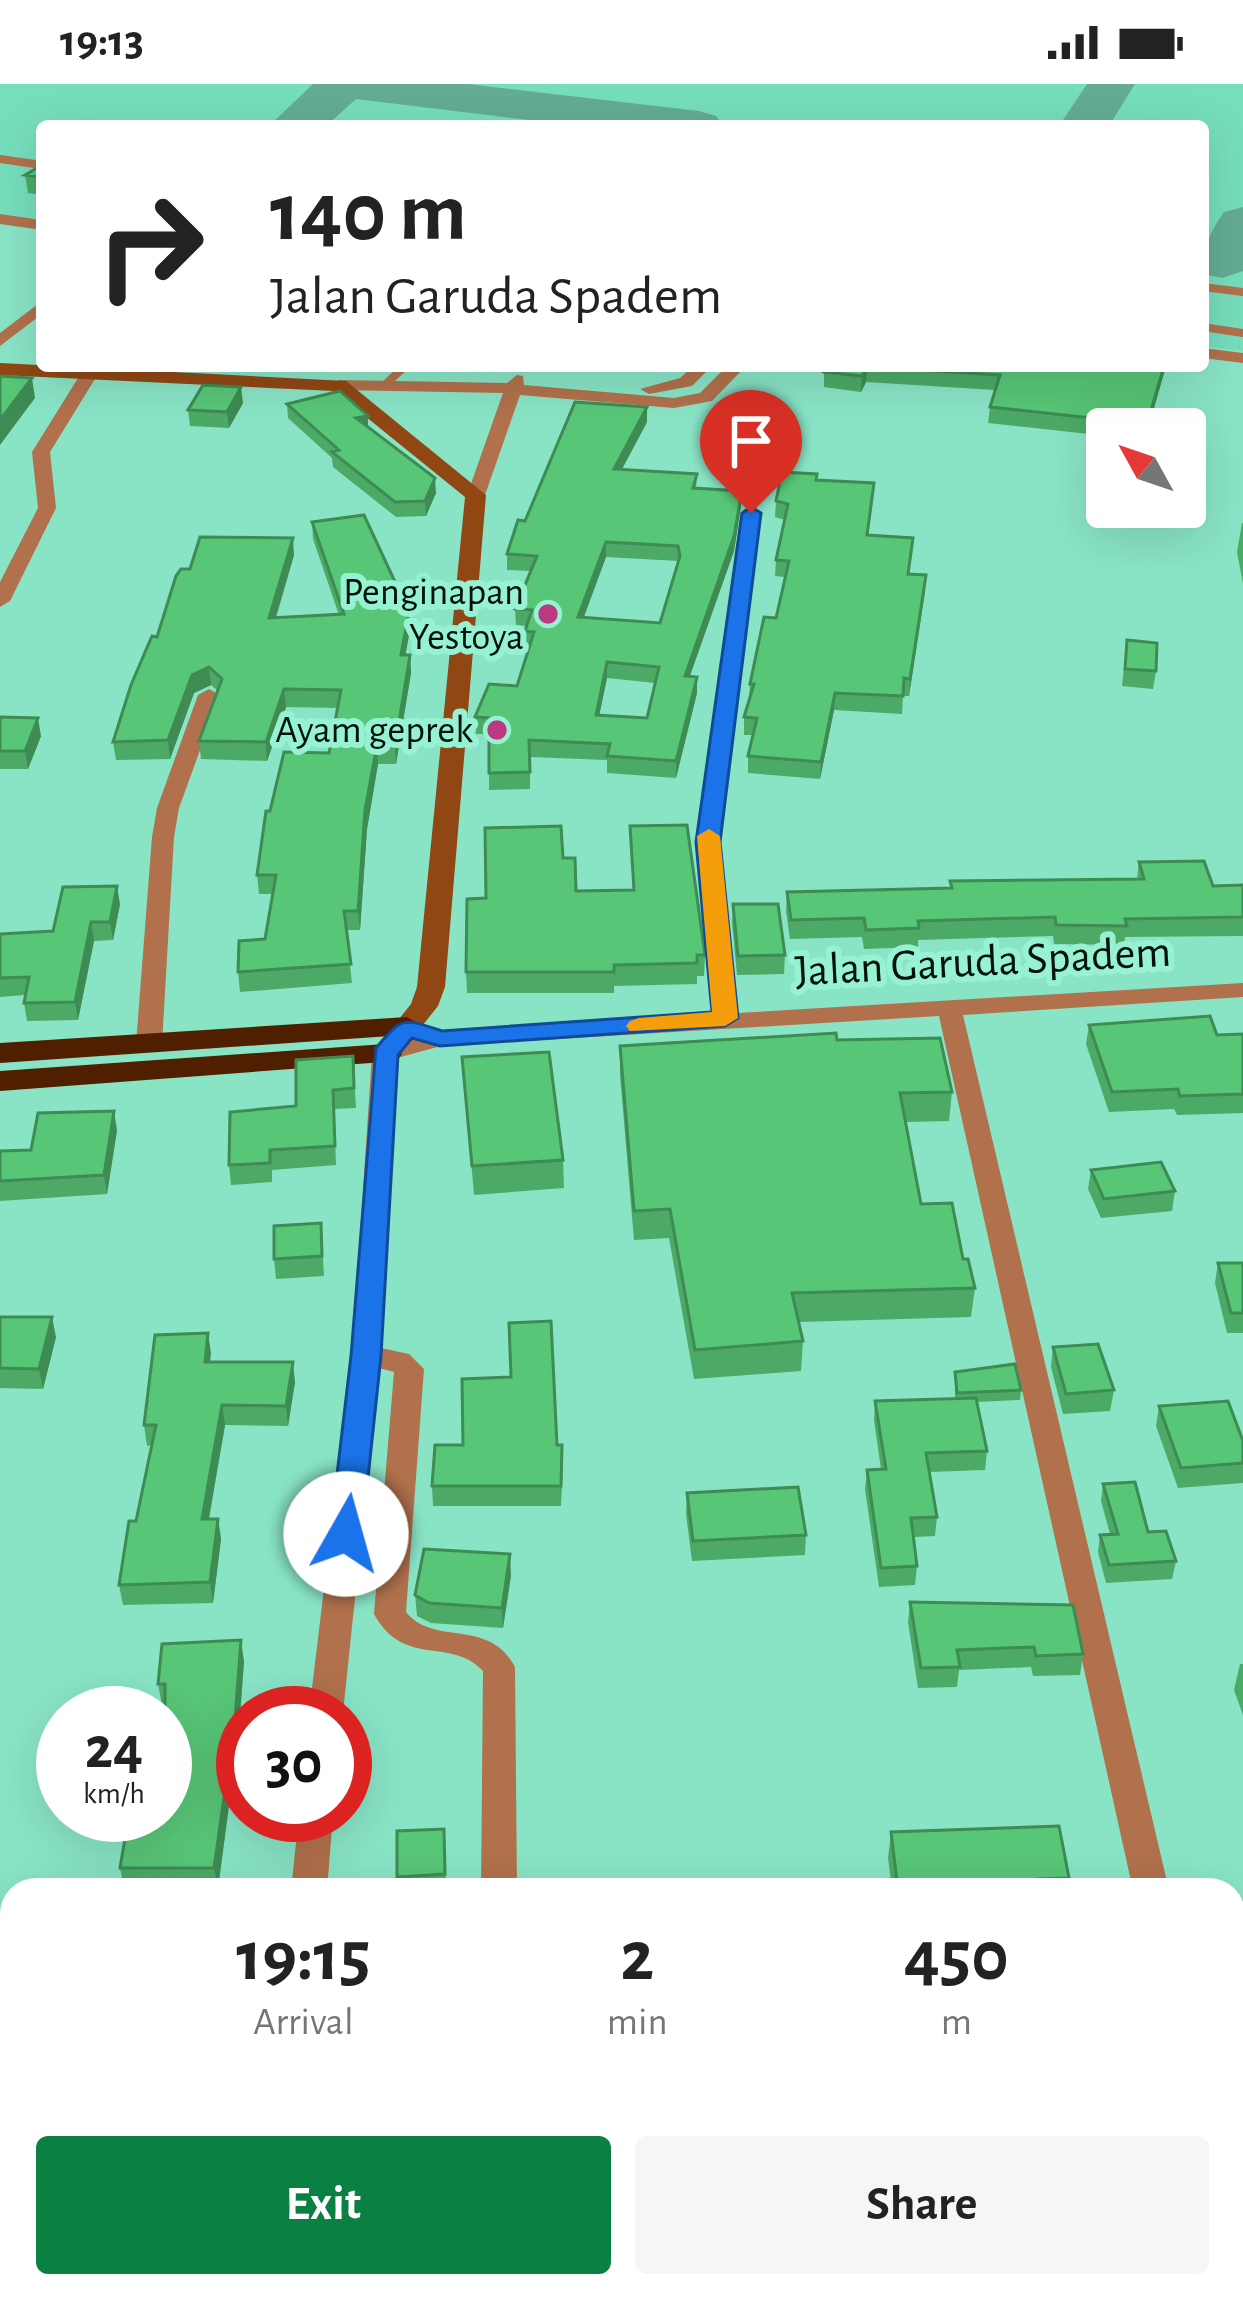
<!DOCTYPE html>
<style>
:root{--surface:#fff;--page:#f6f6f6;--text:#222;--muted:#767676;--accent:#0b8043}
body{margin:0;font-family:"Alegreya Sans",sans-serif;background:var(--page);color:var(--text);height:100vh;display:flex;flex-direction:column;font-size:45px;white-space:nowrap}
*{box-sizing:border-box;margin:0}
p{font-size:39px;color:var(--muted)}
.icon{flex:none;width:66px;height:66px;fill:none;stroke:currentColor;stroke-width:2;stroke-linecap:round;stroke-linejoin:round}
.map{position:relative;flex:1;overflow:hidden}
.panel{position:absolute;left:0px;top:1794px;width:1245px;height:420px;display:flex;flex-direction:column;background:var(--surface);border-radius:36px 36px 0 0;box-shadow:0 12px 48px #0002}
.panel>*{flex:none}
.top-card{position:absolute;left:36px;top:36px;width:1173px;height:252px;border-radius:12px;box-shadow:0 12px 48px #0002;background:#fff;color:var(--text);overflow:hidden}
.needle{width:78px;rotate:310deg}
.tools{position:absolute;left:1086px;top:324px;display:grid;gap:24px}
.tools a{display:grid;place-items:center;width:120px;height:120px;border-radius:12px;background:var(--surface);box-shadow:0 12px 48px #0002;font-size:60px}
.speed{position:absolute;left:36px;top:1602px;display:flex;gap:24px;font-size:60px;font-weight:700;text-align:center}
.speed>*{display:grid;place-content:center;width:156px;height:156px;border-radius:50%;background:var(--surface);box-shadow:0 12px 48px #0002;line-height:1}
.speed small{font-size:30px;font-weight:400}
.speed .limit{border:18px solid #d22;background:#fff;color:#111}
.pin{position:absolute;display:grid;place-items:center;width:102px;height:102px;color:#fff;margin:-123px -51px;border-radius:50% 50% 50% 0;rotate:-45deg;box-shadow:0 0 12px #0007}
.pin .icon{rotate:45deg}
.me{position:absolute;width:132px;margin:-66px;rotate:7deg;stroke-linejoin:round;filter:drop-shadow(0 0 9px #0008)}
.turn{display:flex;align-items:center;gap:42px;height:252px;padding:0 36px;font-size:54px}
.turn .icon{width:156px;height:156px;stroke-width:2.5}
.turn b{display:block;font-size:84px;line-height:102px}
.eta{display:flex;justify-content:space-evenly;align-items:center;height:204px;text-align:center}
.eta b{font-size:72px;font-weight:600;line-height:84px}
.cta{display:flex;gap:24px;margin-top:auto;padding:24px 36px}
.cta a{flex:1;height:138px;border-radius:12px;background:var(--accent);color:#fff;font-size:48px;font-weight:600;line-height:138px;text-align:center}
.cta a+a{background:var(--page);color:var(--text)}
.status{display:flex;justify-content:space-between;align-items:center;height:84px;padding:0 60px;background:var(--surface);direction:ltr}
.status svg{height:33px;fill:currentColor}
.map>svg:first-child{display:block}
.built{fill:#76debc}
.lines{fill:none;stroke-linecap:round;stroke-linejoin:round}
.taxiway{fill:#64ac94;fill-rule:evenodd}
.lane{stroke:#b1714c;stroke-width:8}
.street{fill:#b1714c;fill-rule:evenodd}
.secondary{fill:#904714;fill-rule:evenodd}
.highway{fill:#501f00;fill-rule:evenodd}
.wall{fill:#4caa66;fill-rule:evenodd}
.shaded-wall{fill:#3e8b53}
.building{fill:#58c677;stroke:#3e8b53;stroke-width:3;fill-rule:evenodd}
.route{fill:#1a73e8;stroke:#114b97;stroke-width:3}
.slow{fill:#f59e0b}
.poi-dot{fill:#bb3981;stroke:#96f2d2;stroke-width:4.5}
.labels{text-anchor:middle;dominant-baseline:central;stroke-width:12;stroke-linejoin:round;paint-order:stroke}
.far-poi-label{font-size:39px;fill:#00130b;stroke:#96f2d2;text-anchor:end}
.street-label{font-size:45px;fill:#00130b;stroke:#96f2d2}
</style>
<div class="status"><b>19:13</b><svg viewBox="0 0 49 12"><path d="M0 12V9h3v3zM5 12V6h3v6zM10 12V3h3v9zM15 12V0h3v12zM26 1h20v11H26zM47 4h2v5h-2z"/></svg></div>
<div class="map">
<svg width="1243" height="2214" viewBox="0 0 1243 2214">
<rect width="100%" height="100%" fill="#89e4c6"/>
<path class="built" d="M0 0H1243V267L1203 262V42H42V135L0 130Z"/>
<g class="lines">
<path class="taxiway" d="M313 0H468L699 27 716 32 724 42H578L356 15 326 42H269Z
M1087 0H1135L1109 42H1059Z
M1243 123V187L1222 194 1203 190C1203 164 1209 149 1224 128Z"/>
<path class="lane" d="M0 75 42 81
M1203 203 1243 208
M1203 243 1243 249
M358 282H374
M547 282H624
M387 299 405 282"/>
<path class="street" d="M0 130 42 136V146L0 140Z
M42 217V230L0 262V249Z
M1203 264 1243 269V279L1203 274Z
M693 282H712L692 302 649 310 640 305 680 294Z
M727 282H746L712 317 674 324 520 311 485 411 476 417 467 411 503 309 339 306 330 301 339 296 507 299 517 291 523 292 524 301 674 314 700 309Z
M83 286 98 290 50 368 56 424 10 517 0 523V498L38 424 32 368Z
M744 425 760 429 719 758 737 929 1243 899V913L963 931 1169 1806H1133L939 932 441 962 397 974 381 1264 409 1270 424 1285 406 1528C434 1563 489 1533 515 1583L517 1806H481L483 1587C451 1552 404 1585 374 1530L394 1288 379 1284 343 1629H309L352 1272 372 970 376 965 440 947 712 931 697 758Z
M209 605 220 611 179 724 174 753 162 960 149 968 136 960 152 753 157 724 198 611Z
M299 1731H333L327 1806H291Z
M1233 2106 1243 2110V2214H1154L1159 2202H1233Z
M258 2202H298V2214H258Z"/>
<path class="secondary" d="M0 279 346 297 486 411 445 903 438 922 395 976H375L371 970 411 920 417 903 465 413 334 307 0 291Z"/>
<path class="highway" d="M407 933 424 943 419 950 0 979V959Z
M385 960 397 963 402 970 397 977 0 1007V987Z"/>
</g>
<path class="wall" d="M42 81V111L28 109 25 91Z
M828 282H1166L1148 345H1107V352L988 339 990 323 995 306 866 298 861 308 824 303V288Z
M243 319 229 344 190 342 188 326Z
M287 320 368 344 436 409 426 432 396 433 333 383 332 374 288 334Z
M647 338 622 385 697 390 696 404 741 422 734 467 690 592 697 593V609L676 694 607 689V676L530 673V705L489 706V650H476L475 633 517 602 529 563H525V547L527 542 516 541 515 525 531 487 507 486V470L525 437ZM606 473 678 477 660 539 584 533ZM607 594 655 599 647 634 599 631Z
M817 396 873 415 868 451 912 470 909 490 926 491 909 612H903L902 630 834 626 820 695 748 689V672L753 651H744V633L749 615 750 600 776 534 785 493 775 492 776 476 785 436 775 433 776 417Z
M312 438 410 546 405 571H410L411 589 396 680H378L367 745 360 846H346L352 899 240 908 238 888 265 855 272 810H259L257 791 270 727 329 669 338 624 286 623 267 677 201 675 199 657 218 607 211 601 194 609 170 675 116 676 113 658 157 553 190 485 294 471 276 534 339 531 313 455Z
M1242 439H1243V500L1237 468Z
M1127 556 1156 587 1153 605 1122 602Z
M0 633 41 652 28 685H0Z
M630 742 705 871 704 892H697V900L614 902V909H467L466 888 486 814 563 774 576 807 633 806Z
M1139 778 1213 802 1243 801V852L1125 853 1124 861 1054 860 1053 852 918 856V863L864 865 862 853 790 855 786 827 787 808 950 804V797L1137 795Z
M120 820 113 856 94 857 78 936 27 937 24 919 25 911 0 913V850L53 847Z
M733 820 785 871 784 890 737 891 732 839Z
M1089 941 1217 951 1243 950V1029L1177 1031 1174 1025 1109 1028 1086 960Z
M837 956 952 1008 949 1037 906 1038 921 1120 963 1175 975 1204 971 1233 799 1238 803 1257 801 1287 694 1295 669 1154 634 1156 620 991V962Z
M353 972 356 1024 334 1025 336 1081 272 1086V1098L231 1101 229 1081Z
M462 973 563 1076 564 1104 474 1111Z
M117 1046 107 1110 0 1117V1067L31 1066Z
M1091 1086 1175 1107 1172 1127 1101 1134 1088 1105Z
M321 1139 324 1192 276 1195 274 1175Z
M1218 1179H1243V1249H1227L1215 1199Z
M0 1233 56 1253 43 1305 0 1304Z
M208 1249 210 1278 295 1298 288 1342 225 1341 209 1435H218L221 1455 213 1519 123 1521 119 1501 136 1437 152 1361 147 1362 144 1341Z
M1053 1263 1114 1306 1110 1327 1063 1330 1051 1283Z
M955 1288 1021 1306 1020 1316 977 1318 987 1367 985 1386 929 1388 937 1433 935 1452 914 1453 917 1482 915 1501 879 1503 865 1405 867 1386 881 1385 874 1336 875 1317 955 1315Z
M1159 1322 1243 1357V1399L1178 1404 1156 1342Z
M563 1381 561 1422H433L432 1402Z
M1103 1400 1176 1477 1172 1495 1106 1499 1098 1468 1100 1451 1110 1450 1101 1417Z
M687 1409 806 1451 805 1471 692 1477 686 1430Z
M511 1491 503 1544 431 1539 417 1532 415 1511Z
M910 1518 1083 1570 1080 1591 1033 1592 1031 1583 959 1586 957 1603 918 1604 908 1538Z
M244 1577 240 1634H243V1697L232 1699 218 1804H124L120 1784 166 1716 165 1620 162 1621 158 1600Z
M1240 1580H1243V1631L1234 1606Z
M444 1745 446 1800 398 1803 397 1793Z
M891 1748 1069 1794 1067 1806H892L888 1774Z
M1243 1887V1985H1236L1233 1975V1888Z
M946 2202H1049L1046 2214H948Z"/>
<path class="shaded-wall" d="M1164 282H1166L1148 345H1146Z
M867 283 866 298 861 308 862 292Z
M32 294 35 314 0 361V336Z
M241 303 243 319 229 344 227 328Z
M647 323V338L614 400V385Z
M368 332V347L356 334Z
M435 394 436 409 426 432 425 417Z
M742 407 741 422 734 467 684 608 685 592Z
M293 454 294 471 270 552 269 534Z
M606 458V473L578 548V533Z
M926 491 925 508 909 612 910 595Z
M409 528 410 546 402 589 401 571Z
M410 571 411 589 396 680 395 662Z
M607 578V594L596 647V631Z
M209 583 211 601 194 609 170 675 168 656 192 591Z
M697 593V609L676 694V677Z
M284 605 286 623 267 677 266 658Z
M835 609 834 626 820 695 821 678Z
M38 634 41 652 28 685 25 667Z
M377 661 378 680 367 745 360 846 358 827 365 726Z
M117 802 120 820 113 856 110 838Z
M91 838 94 857 78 936 75 918Z
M114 1027 117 1046 107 1110 104 1091Z
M52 1233 56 1253 43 1305 39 1285Z
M208 1249 211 1269 208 1298 205 1278Z
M293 1278 295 1298 288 1342 286 1322Z
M222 1321 225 1341 205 1456 202 1435Z
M218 1435 221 1455 213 1519 210 1498Z
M510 1470 511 1491 503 1544 502 1524Z
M241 1556 244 1577 238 1655 235 1635Z
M229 1678 232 1699 218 1804 214 1784Z"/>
<path class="building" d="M42 81V93L25 91Z
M828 282H1164L1147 340 990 323 1000 291 867 283 862 292 824 288Z
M0 292 32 294 0 336Z
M203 301 241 303 227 328 188 326Z
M340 307 368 332 356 334 435 394 425 417 395 418 332 368 339 366 287 320Z
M575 318 647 323 614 385 697 390 693 404 742 407 734 452 685 592 697 593 676 677 607 672 610 660 529 656 530 688 489 689V634L475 633 489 600 517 602 534 548 525 547 532 526 515 525 537 472 507 470 518 436 525 437ZM606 458 678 462 680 472 660 539 578 533ZM607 578 659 583 647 634 596 631Z
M782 388 817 390 816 396 874 399 867 451 913 454 908 490 926 491 910 595 904 594 903 612 835 609 821 678 748 672 757 634 744 633 754 600H750L764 533 776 534 789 477 776 476 788 420 776 417Z
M364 431 409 528 401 571H410L395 662 377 661 365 726 358 827H344L351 880 238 888 239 857 265 855 276 791H257L266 727H270L284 668 329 669 341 606 284 605 266 658 199 657 222 595 209 583 192 591 168 656 113 658 131 601 152 552 157 553 176 492 181 485H190L200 453 293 454 269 534 344 530 312 438Z
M1127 556 1157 559 1156 587 1125 585Z
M0 633 38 634 25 667H0Z
M687 741 705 871H697V879L614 881V888H466L467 815 486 814 485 744 561 742 563 774H575L576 807 634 806 630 742Z
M1204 777 1213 802 1243 801V833L1125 835 1127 842 1056 841 1055 833 918 837 919 844 866 846 864 834 791 836 787 808 952 804 950 797 1144 795 1139 778Z
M117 802 110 838H91L75 918 24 919 29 893 0 894V850L53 847 63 803Z
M733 820H778L785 871 738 872Z
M1210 932 1217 951 1243 950V1010L1180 1012 1178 1005 1112 1008 1089 941Z
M836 949 837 956 940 954 952 1008 900 1009 921 1120 952 1119 963 1175H968L975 1204 792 1209 803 1257 695 1266 670 1125 634 1127 620 962Z
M549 968 563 1076 472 1082 462 973Z
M353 972 354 1004 333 1006 335 1062 270 1066V1079L229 1081 230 1028 296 1022V976Z
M114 1027 104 1091 0 1097V1067L31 1066 38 1029Z
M1161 1078 1175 1107 1104 1115 1091 1086Z
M321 1139 322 1172 274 1175V1142Z
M1218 1179H1243V1229H1231Z
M0 1233H52L39 1285 0 1284Z
M551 1237 557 1361H562L561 1402H432L435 1361H463L462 1295 511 1293 509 1239Z
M208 1249 205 1278H293L286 1322 222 1321 202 1435H218L210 1498 119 1501 129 1437H136L156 1341H144L155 1251Z
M1098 1260 1114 1306 1066 1310 1053 1263Z
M1015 1280 1021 1306 957 1309 955 1288Z
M976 1314 987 1367 926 1369 937 1433 911 1434 917 1482 881 1484 867 1386 886 1385 875 1317Z
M1228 1317 1243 1357V1379L1181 1384 1159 1322Z
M1135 1398 1148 1448 1166 1447 1176 1477 1109 1481 1100 1451 1118 1450 1103 1400Z
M798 1403 806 1451 693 1457 687 1409Z
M424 1465 510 1470 502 1524 429 1519 415 1511Z
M910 1518 1073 1521 1083 1570 1036 1572 1034 1563 957 1566 960 1583 921 1584Z
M241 1556 235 1635 243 1634V1677L229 1678 214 1784H120L129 1731H165V1600H158L162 1560Z
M1059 1742 1069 1794 1040 1795 1042 1806H898L891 1748Z
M444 1745 445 1790 397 1793V1747Z
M1243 1887V1965L1242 1966 1233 1938V1888Z"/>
<path class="route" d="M751 423 761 429 720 758 738 934 725 942 440 962 412 954 398 971 381 1272 362 1450 357 1459H335L330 1450 351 1272 376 964C403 932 403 934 442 947L712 928 696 758 742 429Z"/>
<path class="slow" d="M709 745 720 752 738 934 725 942 630 947 626 942 630 937 639 934 712 928 697 752Z"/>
<g class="poi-dot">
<circle cx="548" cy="530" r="12"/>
<circle cx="497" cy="646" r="12"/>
</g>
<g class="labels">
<g class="far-poi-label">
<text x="524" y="508">Penginapan<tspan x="524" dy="45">Yestoya</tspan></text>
<text x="473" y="646">Ayam geprek</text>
</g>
<g class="street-label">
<text transform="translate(983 878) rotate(-3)">Jalan Garuda Spadem</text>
</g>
</g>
</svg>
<div class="tools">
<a><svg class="needle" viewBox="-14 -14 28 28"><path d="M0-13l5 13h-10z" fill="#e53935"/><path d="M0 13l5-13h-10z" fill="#767676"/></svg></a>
</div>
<div class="speed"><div>24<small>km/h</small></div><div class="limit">30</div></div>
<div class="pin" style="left:751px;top:429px;background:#d93025"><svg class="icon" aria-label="arrive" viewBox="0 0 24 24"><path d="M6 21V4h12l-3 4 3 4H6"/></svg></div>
<svg class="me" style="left:346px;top:1450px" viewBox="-20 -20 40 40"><circle r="19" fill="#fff"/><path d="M0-13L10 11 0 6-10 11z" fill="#1a73e8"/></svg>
<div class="top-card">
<div class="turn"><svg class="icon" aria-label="right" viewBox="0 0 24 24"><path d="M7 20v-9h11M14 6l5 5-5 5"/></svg><div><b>140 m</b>Jalan Garuda Spadem</div></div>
</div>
<section class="panel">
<div class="eta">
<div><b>19:15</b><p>Arrival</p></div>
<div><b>2</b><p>min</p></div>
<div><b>450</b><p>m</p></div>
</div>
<div class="cta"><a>Exit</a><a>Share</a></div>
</section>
</div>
